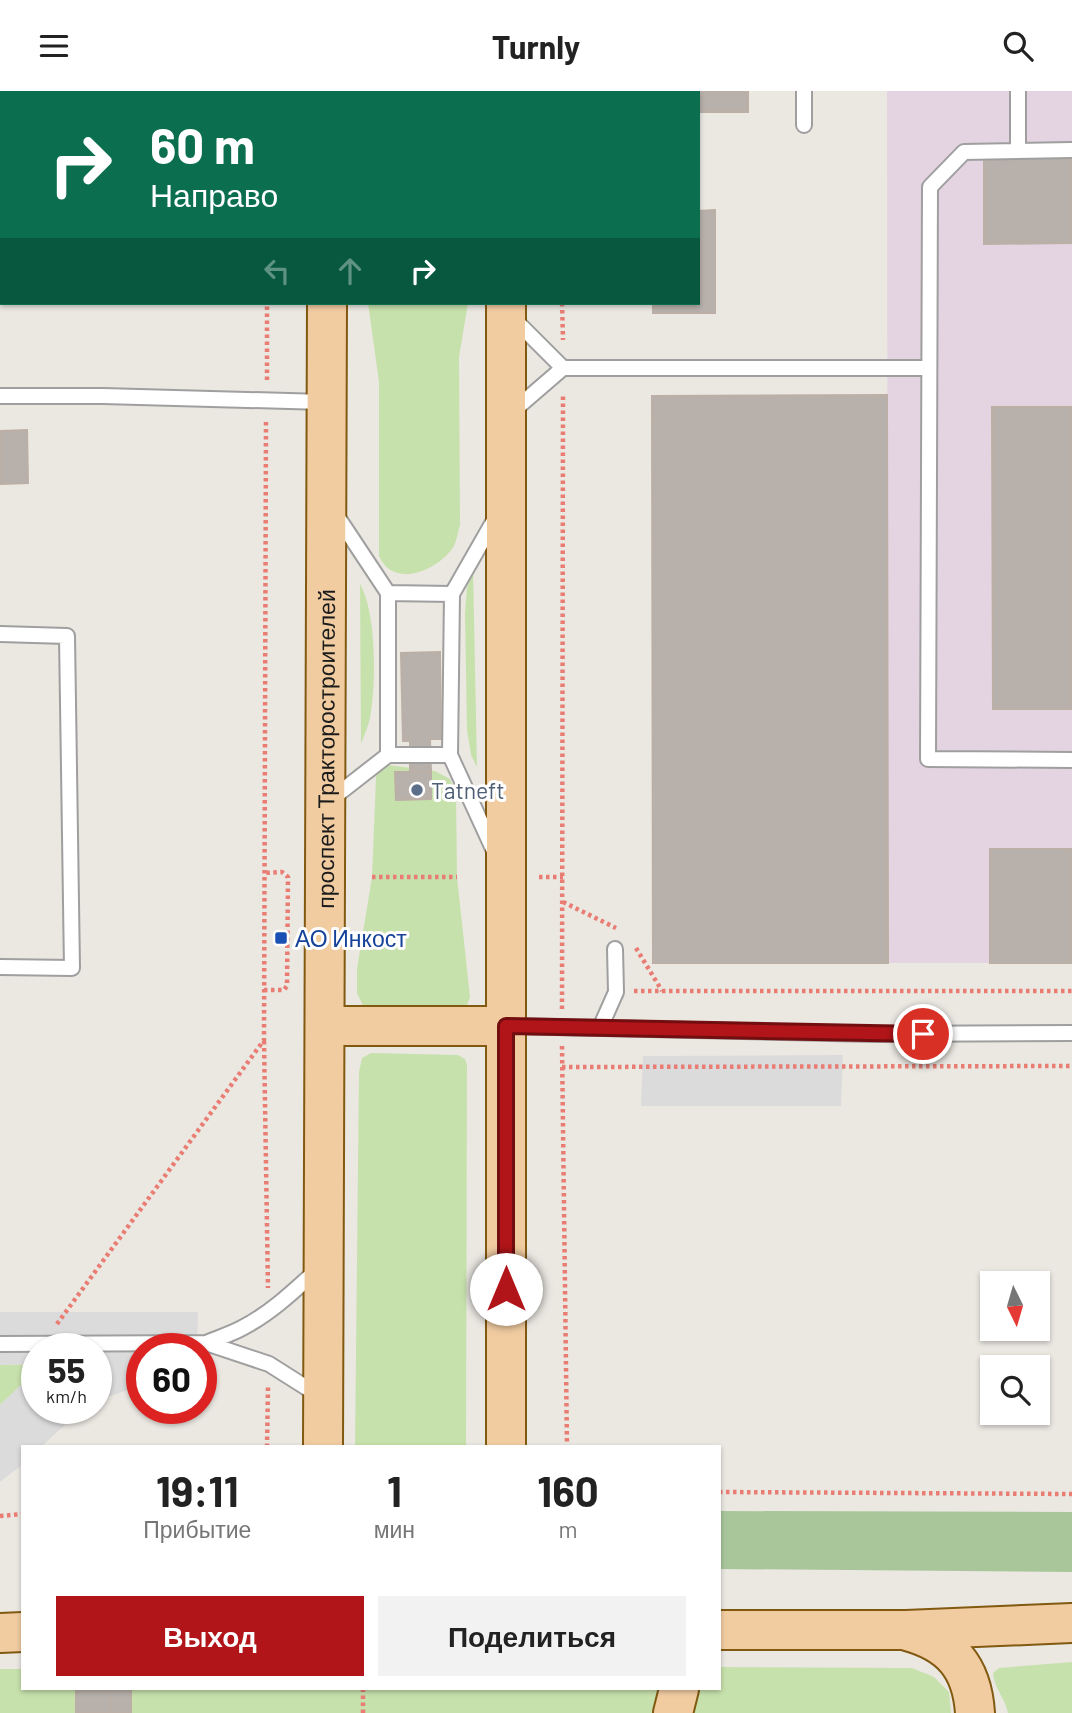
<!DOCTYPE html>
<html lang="ru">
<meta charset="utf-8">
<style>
:root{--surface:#fff;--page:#f2f2f2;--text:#222;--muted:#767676;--accent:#b11519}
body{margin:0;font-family:Barlow,sans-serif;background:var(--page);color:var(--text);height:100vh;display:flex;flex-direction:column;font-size:26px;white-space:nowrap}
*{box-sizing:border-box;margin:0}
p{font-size:23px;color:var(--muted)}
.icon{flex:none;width:38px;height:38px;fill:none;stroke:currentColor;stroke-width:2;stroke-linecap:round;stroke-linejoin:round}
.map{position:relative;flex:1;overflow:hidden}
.drawer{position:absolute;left:21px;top:1354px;width:700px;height:245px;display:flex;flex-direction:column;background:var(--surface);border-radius:0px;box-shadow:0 2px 5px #0004}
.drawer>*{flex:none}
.hud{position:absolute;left:0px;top:0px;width:700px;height:214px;box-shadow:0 2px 5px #0004;background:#0b6e4f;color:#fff;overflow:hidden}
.needle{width:46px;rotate:175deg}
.fabs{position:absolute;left:980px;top:1180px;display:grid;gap:14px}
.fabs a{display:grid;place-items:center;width:70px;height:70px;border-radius:0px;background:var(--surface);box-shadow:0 2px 5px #0004;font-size:35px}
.speed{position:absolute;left:21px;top:1242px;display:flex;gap:14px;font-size:35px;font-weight:700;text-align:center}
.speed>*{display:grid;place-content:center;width:91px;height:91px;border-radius:50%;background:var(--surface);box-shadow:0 2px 5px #0004;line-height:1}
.speed small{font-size:18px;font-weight:400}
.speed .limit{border:10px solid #d22;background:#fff;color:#111}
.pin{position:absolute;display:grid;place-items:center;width:60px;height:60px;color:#fff;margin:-30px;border:4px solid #fff;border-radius:50%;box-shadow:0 2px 7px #0007}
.me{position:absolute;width:77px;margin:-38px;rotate:0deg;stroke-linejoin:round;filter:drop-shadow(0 0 5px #0008)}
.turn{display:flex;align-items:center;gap:24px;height:147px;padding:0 35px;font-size:32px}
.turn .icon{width:91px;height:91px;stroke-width:2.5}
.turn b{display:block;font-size:49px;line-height:60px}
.lanes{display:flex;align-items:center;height:66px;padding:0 35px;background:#0003;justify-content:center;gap:35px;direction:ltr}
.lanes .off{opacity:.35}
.eta{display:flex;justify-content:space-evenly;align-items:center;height:119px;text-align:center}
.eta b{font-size:42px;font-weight:700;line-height:49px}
.cta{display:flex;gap:14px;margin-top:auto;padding:14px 35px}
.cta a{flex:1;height:80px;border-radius:0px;background:var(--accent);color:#fff;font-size:28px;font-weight:700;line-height:80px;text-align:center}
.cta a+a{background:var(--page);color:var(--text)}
header{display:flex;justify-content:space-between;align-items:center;height:91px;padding:0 35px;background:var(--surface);font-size:32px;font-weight:700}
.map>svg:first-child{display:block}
.industrial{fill:#e4d4e1}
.grass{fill:#c7e1ac}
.forest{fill:#a9c69b}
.parking{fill:#dbdbdb}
.building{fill:#b8b1ab;stroke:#bbafa6;stroke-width:2}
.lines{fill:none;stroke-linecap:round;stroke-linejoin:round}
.service-casing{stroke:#9f9f9f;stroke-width:18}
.primary-casing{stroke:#825910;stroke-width:42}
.path{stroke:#e97d74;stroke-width:4.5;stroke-dasharray:3.5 3.5;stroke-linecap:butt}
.service{stroke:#fff;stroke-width:14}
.primary{stroke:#f1cca1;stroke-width:38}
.route-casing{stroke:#730e10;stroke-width:18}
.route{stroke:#b11519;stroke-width:12}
.service-dot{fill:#5c6f8a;stroke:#fff;stroke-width:2.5}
.transit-dot{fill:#1a4fb4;stroke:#fff;stroke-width:2.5}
.labels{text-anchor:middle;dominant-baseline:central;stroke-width:6;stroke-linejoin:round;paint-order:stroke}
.street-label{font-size:23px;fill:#1b1b1b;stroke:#fff}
.service-label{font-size:23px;fill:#4e5e75;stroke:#fff;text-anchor:start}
.transit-label{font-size:23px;fill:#164399;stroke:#fff;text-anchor:start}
</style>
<header><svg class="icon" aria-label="menu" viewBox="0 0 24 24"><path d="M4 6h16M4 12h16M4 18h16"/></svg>Turnly<svg class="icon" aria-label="search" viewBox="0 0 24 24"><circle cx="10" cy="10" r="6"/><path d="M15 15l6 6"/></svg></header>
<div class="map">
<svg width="1072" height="1622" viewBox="0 0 1072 1622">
<rect width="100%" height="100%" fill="#ebe8e2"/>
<path class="industrial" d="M887 0H1072V872H888Z"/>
<path class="grass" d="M368 212H468L459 266 460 434C458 440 457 449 454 455 439 479 394 499 379 465V291Z
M473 476 477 676 471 664 467 639 465 522 467 497Z
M360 493C377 523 376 593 370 627 368 636 364 645 361 653Z
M388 674 435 680 450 688 456 701 457 786 470 906 466 917H364L357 902V878L372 786 376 686 379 677Z
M371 962 458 964 465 968 467 974 466 1356H355L359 981 362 967Z
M37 1273V1279L0 1314V1274Z
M1072 1571V1622H1008C1005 1607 994 1597 993 1582L999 1577Z
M719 1576 912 1577 934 1586 949 1601 951 1622H686L692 1598H719Z
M0 1578H23V1598H663L660 1622H0Z"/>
<path class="forest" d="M719 1420 1072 1421V1481L719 1478Z"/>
<path class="parking" d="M843 964 841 1015H641L643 965Z
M0 1221H198L197 1258H142V1294L96 1310V1258H37V1273L0 1274Z
M37 1279V1318H82L41 1356H23V1373L0 1391V1314Z"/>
<path class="building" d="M652 0H748V21H698V2Z
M1072 62V152L984 153V63Z
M715 119V222H653V212H698V120Z
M887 304 888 872H653L652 305Z
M992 316H1072V618H993Z
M27 339 28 392 0 393V340Z
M440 561 441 648H430L431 681H410V650H403L401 562Z
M395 681H431V708L396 709Z
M990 758H1072V872H990Z
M111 1598H131V1622H112Z
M76 1599H111L112 1622H76Z"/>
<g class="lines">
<g class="service-casing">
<path id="service" d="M804 0V34
M1018 59V0
M1072 59 964 61 930 96 928 668 1072 669
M512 226 563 277
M0 305H103L324 311
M512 321 563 277H928
M388 502 452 503
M0 543 67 545 72 877 0 876
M388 664H450
M329 710 388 664V502L335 422
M495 762 450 664 452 503 496 426
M506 935 874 943 1072 942
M600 937 616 901 615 858
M206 1252C218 1247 231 1243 242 1237 271 1222 295 1199 318 1178
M0 1253 206 1252 269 1273 318 1304"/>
</g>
<g class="primary-casing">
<g id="primary">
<path d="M505 0V2"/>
<path d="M328 2V0"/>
<path d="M506 212V1356"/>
<path d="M325 935H506"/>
<path id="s1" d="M323 1356 327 212"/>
<path d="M719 1539H906L1072 1532"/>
<path d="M907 1540C951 1552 972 1576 975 1622"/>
<path d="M0 1542 23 1541"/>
<path d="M673 1622 679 1598"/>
</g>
</g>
<path class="path" d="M559 0V2
M268 2V0
M562 212 563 249
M267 289V212
M372 786H457
M539 786H563
M563 811 616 837
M636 857 662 900
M264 899H284L287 895 288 786 282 781 264 782
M634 900H1072
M562 918 563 304
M264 950 268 1197
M562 955 567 1356
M562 976 1072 975
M57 1233 264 949 266 329
M267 1356 268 1296
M719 1401 1072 1403
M0 1425 23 1423
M363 1622V1598"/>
<use href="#service" class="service"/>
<use href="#primary" class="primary"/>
</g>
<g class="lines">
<g class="route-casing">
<path id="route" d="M506 1198V935L923 943"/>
</g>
<use href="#route" class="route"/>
</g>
<circle class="service-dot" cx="417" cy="699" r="7"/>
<rect class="transit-dot" x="274" y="840" width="14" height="14" rx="3.5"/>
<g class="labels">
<g class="street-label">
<text stroke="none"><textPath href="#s1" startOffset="698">проспект Тракторостроителей</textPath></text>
</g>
<g class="service-label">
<text x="431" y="699">Tatneft</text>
</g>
<g class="transit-label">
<text x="295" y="847">АО Инкост</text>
</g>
</g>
</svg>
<div class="fabs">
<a><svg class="needle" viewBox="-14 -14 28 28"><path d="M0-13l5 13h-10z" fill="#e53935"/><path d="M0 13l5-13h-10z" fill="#767676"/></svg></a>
<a><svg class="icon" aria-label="search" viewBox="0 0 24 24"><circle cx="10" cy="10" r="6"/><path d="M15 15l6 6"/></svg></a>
</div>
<div class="speed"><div>55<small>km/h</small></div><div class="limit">60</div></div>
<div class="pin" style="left:923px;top:943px;background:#d93025"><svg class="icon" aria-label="arrive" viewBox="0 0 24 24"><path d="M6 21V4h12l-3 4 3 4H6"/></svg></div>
<svg class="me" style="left:506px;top:1198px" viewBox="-20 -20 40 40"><circle r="19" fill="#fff"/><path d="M0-13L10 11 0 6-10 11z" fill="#b11519"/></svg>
<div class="hud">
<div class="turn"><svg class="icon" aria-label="right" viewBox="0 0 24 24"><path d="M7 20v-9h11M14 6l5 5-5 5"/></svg><div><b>60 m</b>Направо</div></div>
<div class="lanes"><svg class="icon off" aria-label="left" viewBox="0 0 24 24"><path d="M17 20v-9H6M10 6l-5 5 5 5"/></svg><svg class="icon off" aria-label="ahead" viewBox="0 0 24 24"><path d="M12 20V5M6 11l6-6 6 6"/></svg><svg class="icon" aria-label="right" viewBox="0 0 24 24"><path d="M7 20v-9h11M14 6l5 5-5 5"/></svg></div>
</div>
<section class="drawer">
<div class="eta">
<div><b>19:11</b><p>Прибытие</p></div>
<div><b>1</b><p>мин</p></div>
<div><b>160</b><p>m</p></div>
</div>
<div class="cta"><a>Выход</a><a>Поделиться</a></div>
</section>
</div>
